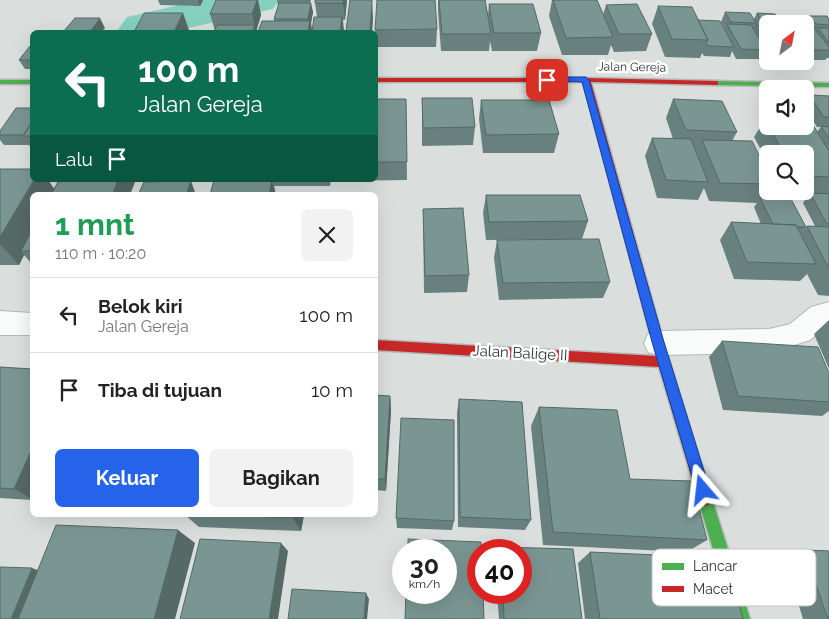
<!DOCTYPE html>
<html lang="id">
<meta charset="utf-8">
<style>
:root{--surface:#fff;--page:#f2f2f2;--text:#222;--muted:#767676;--line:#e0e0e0;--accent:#2563eb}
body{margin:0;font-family:Raleway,sans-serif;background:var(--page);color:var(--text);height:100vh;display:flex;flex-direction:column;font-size:19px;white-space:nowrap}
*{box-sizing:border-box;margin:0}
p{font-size:16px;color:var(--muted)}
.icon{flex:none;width:28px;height:28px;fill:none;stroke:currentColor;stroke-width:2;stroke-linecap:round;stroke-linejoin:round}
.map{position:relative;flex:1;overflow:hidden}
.side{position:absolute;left:30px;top:192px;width:348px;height:325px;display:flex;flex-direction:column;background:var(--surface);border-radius:8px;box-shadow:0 5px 20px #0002}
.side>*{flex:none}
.top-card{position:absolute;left:30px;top:30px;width:348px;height:152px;border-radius:8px;box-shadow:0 5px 20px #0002;background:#0b6e4f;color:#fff;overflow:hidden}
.needle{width:32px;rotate:32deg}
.buttons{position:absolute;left:759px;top:15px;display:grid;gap:10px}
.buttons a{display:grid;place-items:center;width:55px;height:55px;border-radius:8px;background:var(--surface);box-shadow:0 5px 20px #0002;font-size:25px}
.speed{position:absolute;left:392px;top:539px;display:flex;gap:10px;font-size:25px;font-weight:700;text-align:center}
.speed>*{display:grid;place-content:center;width:65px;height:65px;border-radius:50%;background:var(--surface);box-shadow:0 5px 20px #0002;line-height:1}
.speed small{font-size:12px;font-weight:400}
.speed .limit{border:8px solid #d22;background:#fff;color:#111}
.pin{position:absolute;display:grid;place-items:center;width:42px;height:42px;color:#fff;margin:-21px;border-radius:10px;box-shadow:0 2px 8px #0006}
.me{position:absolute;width:55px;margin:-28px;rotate:343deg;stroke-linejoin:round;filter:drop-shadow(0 0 4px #0008)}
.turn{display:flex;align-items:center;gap:18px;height:105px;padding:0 25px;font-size:22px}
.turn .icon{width:65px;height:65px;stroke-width:2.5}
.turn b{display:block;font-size:35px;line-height:42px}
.then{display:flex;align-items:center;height:48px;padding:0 25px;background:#0003;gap:10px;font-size:19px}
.round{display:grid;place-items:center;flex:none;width:52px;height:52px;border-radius:8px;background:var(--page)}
.head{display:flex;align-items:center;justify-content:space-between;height:85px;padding:0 25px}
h1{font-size:30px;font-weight:700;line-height:38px;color:#1e9e55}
.primary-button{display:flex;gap:10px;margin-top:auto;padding:10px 25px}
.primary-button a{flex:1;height:58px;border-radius:8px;background:var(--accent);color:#fff;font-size:20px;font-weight:700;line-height:58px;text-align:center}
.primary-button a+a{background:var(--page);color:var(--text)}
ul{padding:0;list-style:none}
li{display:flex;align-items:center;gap:15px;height:75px;padding:0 25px;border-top:1px solid var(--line)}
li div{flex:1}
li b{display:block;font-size:19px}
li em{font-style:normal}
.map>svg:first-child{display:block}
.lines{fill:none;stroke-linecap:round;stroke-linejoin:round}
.river{fill:#86d0c0;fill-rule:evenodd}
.street-casing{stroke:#b4b8b8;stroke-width:2}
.fast-casing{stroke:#b4b8b8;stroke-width:3}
.jam-casing{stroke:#b4b8b8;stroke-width:3}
.street{fill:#f9fafa;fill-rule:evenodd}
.fast{fill:#4caf50;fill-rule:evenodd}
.jam{fill:#c62828;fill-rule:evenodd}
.wall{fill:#69817e}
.shaded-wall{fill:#556966}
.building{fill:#7a9692;stroke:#556966}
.route{fill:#2563eb;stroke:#184099}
.labels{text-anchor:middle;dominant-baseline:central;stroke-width:5;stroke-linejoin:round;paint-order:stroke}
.far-street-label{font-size:12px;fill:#313534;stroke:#fff}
.street-label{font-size:15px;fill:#313534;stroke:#fff}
.key{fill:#fff;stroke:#c1c2c2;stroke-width:1}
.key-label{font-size:14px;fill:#313534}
</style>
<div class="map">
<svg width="829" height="619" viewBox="0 0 829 619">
<rect width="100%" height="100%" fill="#dadfde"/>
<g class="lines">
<path class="river" d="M201 0H279L273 9 171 32H116L127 17Z"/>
<g class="street-casing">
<path id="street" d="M829 302V324L810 340 769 353 658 355 648 352 644 343 648 334 658 331 769 329 790 324 811 307Z
M0 311 32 313V335H0Z"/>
</g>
<g class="fast-casing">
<path id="fast" d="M0 80H32V84H0Z
M712 81 829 83V87L715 85H712Z
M705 492 710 494 712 499 750 619H734L698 499 700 494Z"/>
</g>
<g class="jam-casing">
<path id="jam" d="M375 78H586L718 81V85H715L591 82 664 343 712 499 710 504 705 506 700 504 698 499 659 367 375 350V340L656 356 583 82H375Z"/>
</g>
<use href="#street" class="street"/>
<use href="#fast" class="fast"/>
<use href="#jam" class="jam"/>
</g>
<path class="wall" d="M158 0H203L200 6 160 5Z
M216 0H258L261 15 256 32 215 31 210 14Z
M277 0H311L310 3 313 12 311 23 312 31 317 17 315 3 347 0 345 20H343L344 32H258L274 21V19L278 6Z
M438 0H485L488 15 489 4 541 33 537 51H492L490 41 489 51H441L438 11Z
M552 0H597L603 15 606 5 652 34 646 51 614 52 611 45 608 55H562L549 16Z
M658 6 725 29 721 22 725 12 754 19 757 13 779 21 782 16 805 22 809 16 829 19V58H827L825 60H805V28H806L805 24H768V58H765L763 55 761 59H736L732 51 730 57 704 56 702 53 700 58 665 57 652 24Z
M373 17 372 32H346V31Z
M437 29 436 47H376L375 30Z
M32 46V69H25L19 60Z
M809 95 829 96V296L818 295 807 274 800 281 734 279 720 240 731 222 761 224 754 207 757 203 709 201 704 188 698 200 657 198 645 156 652 138 673 139 666 118 673 99 737 132 732 141 768 173V191H769L765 198 806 227 801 234 807 226H815L803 203 809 194H783L782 191H805V154H768V163L754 137 765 119H768V126H805L817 132 821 127H817L805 108V102Z
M422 98 475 127 473 145 422 146Z
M375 99H406L407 180 338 181V180H375Z
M481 100 559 134 554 153H483L479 119Z
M32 108V150L29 145H4L0 140V131Z
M0 169 32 180H48L54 189 59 180H134L135 182 32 195V264L24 255 19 265H0Z
M214 180H331L330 186H274L276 195H210Z
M486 195 588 221 582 239 486 240 483 213Z
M423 209 469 275 467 292 424 293Z
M497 240 610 282 603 298 499 300 494 258Z
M829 320V369L814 334Z
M722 341 829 373V411L822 416 723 410 709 357Z
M0 367 32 369V500L0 498Z
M375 395 390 396 391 410 386 491 375 490Z
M459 399 531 520 525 530 458 527 457 413Z
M539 407 630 479 707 540 687 552 543 545 531 426Z
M185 515H304L301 531 199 527Z
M396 518 454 521 452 530 397 528Z
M500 547 573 549 582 619H499L497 592H521V550H498Z
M804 550 829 619H803L784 558Z
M590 552 743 619H585L578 563Z"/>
<path class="shaded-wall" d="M198 0H203L200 6Z
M257 0H258L261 15 256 32 252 14Z
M343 0H347L345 20 343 3Z
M372 0 373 17 372 32H370Z
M311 3 313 12 311 23 312 32H308L309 27 308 19Z
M183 13 189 30 188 32H174Z
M342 17 344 32H340Z
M100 18 105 28 101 32H90Z
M255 25 256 32H252Z
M34 180H48L57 193 56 195H32V239L21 251 24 255 19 265 0 244V237Z
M118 180H134L135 182 130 195H112Z
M272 180 276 195H269Z
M191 181 196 195H186Z
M390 396 391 410 386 491 385 479Z
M32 449V499L14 489Z
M294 515H304L301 531 293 518Z
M178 530 195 543 175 619H154Z
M281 543 288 551 278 619H269Z
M32 568 53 576 36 619H11Z
M366 593 369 599 367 619H364Z"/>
<path class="building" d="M216 0H257L252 14H210Z
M315 0H343V3H315Z
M350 0H372L370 31H346Z
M377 0H435L437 29 375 30Z
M439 0H485L491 34H442Z
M553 0H597L613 37 566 38Z
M279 3H311L308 19H274Z
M489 4H533L541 33H494Z
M637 4 652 34H619L606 5Z
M658 6 692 7 708 40 672 39Z
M725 12 750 13 756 23 731 22Z
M144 13H183L174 32H134Z
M757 13 775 14 781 23 763 22Z
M782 16H801L806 23 787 22Z
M809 16H827L829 19V25L816 24Z
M314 17H342L340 32H312Z
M75 18H100L90 32H63Z
M698 20 720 21 734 47 708 46 706 43 708 40Z
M262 21H310L308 32H258Z
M727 24 751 25 766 50 741 49Z
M217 25H255L252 32H214Z
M756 26H768V44Z
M805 28H814L829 47V50H805Z
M818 28H829V43Z
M30 46H32V60H19Z
M809 95 829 96V117H824Z
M422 98H472L475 127 423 128Z
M375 99H406L407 162H375Z
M673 99 722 101 737 132 686 130Z
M481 100H549L559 134 486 135Z
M16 108H32V122L24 135H0V131Z
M805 120H810L829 151V177L805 176V154H784L769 126H805Z
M32 122V136H23Z
M821 126 829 127V139Z
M652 138 691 139 708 182 666 180Z
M702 140 752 141 768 173V184L720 183Z
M0 169H32V180H34L0 237Z
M59 180H118L112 195H51Z
M214 180H272L269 195H210Z
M191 181 186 195H138L144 182Z
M810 193 829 194V224H827Z
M486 195H580L588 221 489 222Z
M760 198 791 199 806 227H797L796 225 773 224Z
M463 208 469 275 425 276 423 209Z
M731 222 796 225 816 264 747 262Z
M807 226 829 227V269Z
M32 230V251H21Z
M599 239 610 282 503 283 497 240Z
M722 341 818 347 829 373V402L738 396Z
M0 367 32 369V449L14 489 0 488Z
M375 395 390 396 385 479H375Z
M459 399 522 402 531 520 460 517Z
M539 407 617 410 630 479 692 481 707 540 553 532Z
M401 418 454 420V521L396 518Z
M224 515H294L293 518Z
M56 525 178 530 154 619H18Z
M200 539 281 543 269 619H180Z
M408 539 481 542V550H479V592H483L484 619H405L406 592H446V550H408Z
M500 547 573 549 582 619H504L503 592H521V550H500Z
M804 550 829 551V619H828Z
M590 552 726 558 743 619H600Z
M0 567 32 568 11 619H0Z
M292 589 366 593 364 619H288Z"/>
<path class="route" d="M547 77H586L589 80 664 342 710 490 708 495 703 498 698 495 696 490 652 342 582 82 544 81V78Z"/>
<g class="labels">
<g class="far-street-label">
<text transform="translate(632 67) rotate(1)">Jalan Gereja</text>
</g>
<g class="street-label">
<text transform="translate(520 353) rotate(3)">Jalan Balige II</text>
</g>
</g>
<rect x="652" y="549" width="164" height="57" rx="8" class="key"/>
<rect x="662" y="563" width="22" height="7" fill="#4caf50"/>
<rect x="662" y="586" width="22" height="6" fill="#c62828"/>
<g class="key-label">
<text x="693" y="571">Lancar</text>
<text x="693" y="594">Macet</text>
</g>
</svg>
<div class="buttons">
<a><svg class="needle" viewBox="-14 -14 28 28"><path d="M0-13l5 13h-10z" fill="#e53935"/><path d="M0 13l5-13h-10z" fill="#767676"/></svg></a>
<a><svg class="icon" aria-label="sound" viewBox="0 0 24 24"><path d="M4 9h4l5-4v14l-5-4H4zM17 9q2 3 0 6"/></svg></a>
<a><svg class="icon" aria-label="search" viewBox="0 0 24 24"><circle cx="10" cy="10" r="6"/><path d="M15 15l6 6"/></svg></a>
</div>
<div class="speed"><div>30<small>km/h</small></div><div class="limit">40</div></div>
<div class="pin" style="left:547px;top:80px;background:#d93025"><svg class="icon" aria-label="arrive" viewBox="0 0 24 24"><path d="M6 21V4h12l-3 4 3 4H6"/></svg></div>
<svg class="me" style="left:703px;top:490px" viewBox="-20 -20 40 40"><path d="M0-17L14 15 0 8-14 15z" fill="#2563eb" stroke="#fff" stroke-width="4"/></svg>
<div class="top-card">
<div class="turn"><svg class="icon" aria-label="left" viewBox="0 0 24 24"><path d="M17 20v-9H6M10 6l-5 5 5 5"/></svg><div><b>100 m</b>Jalan Gereja</div></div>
<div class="then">Lalu<svg class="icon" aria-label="arrive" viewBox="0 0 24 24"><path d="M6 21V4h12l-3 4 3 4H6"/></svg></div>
</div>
<section class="side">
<div class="head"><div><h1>1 mnt</h1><p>110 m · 10:20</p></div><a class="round"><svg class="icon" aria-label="close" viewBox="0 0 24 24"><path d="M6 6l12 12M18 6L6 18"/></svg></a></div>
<ul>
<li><svg class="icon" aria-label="left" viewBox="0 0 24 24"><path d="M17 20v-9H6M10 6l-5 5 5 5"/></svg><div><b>Belok kiri</b><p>Jalan Gereja</p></div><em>100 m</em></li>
<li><svg class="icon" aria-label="arrive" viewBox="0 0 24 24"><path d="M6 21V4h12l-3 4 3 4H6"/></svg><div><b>Tiba di tujuan</b></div><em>10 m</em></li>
</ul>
<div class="primary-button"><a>Keluar</a><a>Bagikan</a></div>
</section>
</div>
